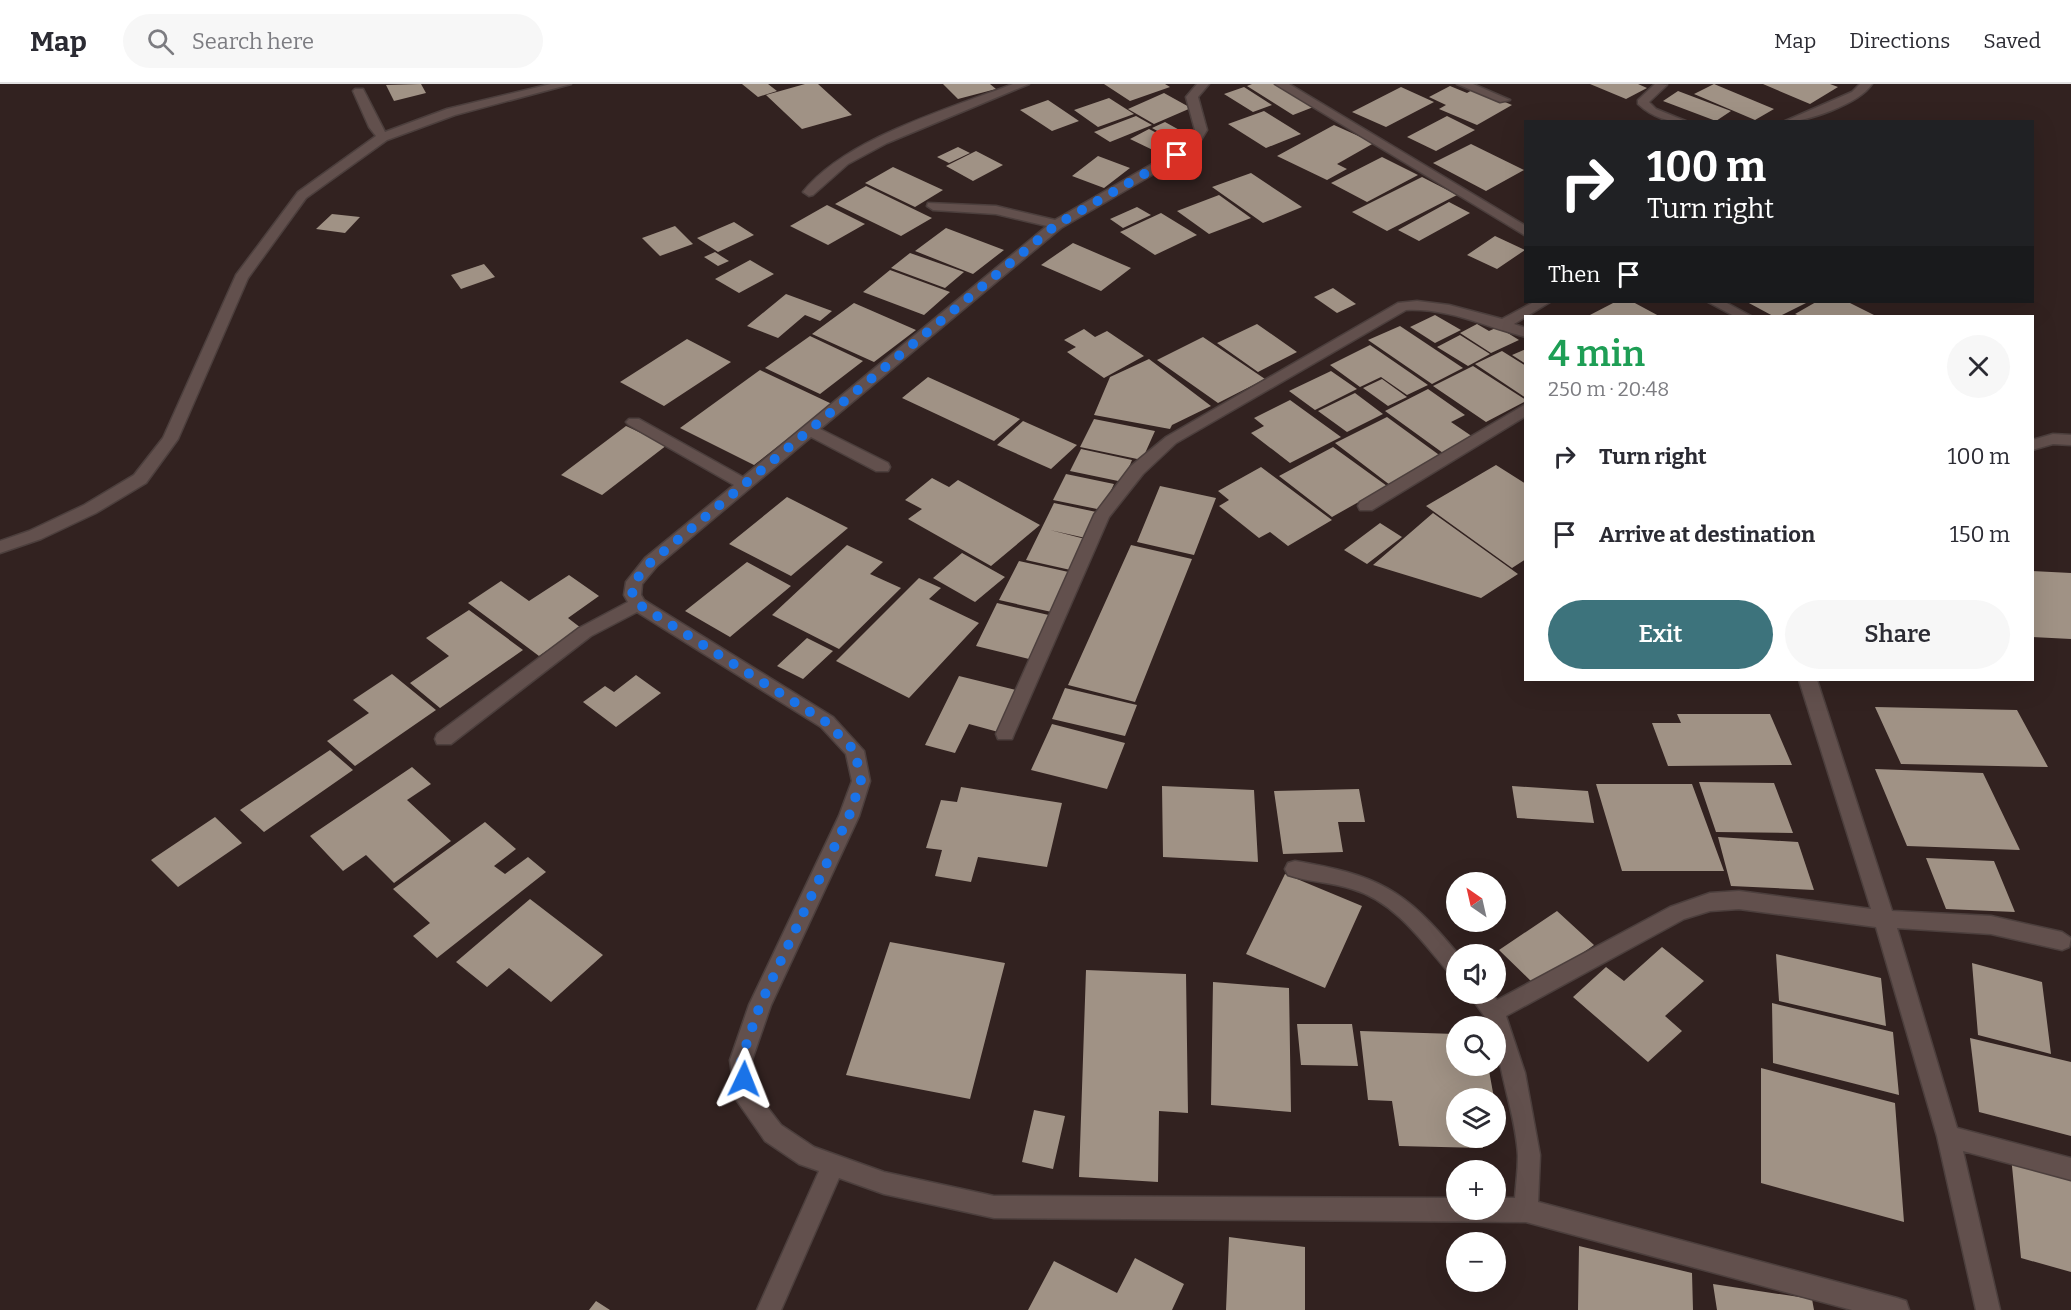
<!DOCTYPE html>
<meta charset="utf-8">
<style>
:root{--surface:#fff;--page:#f7f7f7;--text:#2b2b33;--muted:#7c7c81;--line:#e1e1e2;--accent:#3d737c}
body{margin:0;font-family:Bitter,serif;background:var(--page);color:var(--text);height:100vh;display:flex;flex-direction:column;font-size:22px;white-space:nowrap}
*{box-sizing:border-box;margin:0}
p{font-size:20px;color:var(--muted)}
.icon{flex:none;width:33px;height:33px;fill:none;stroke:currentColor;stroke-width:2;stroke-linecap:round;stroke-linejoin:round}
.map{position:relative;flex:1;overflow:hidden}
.drawer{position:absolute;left:1524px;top:231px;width:510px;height:366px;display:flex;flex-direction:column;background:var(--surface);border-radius:0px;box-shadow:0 6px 24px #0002}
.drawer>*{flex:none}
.top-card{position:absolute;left:1524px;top:36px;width:510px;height:183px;border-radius:0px;box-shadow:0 6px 24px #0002;background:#202124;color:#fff;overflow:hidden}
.needle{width:39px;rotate:326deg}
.fabs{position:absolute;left:1446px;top:788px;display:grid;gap:12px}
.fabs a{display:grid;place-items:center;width:60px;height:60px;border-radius:50%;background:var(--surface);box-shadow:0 6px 24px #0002;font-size:30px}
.pin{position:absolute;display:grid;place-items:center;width:51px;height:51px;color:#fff;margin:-26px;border-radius:12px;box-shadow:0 3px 9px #0006}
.me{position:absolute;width:66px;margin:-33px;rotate:2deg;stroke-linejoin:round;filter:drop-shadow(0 0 4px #0008)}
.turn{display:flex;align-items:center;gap:21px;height:126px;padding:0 24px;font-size:27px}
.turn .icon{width:78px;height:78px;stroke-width:2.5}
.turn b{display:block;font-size:42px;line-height:51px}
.then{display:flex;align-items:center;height:57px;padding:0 24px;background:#0003;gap:12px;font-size:22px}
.round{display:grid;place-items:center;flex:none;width:63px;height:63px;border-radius:32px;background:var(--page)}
.summary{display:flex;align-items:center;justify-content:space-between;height:102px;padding:0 24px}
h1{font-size:36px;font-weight:600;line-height:45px;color:#1e9e55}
.cta{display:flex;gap:12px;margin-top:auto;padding:12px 24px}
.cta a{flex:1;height:69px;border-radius:36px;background:var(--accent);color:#fff;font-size:24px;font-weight:600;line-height:69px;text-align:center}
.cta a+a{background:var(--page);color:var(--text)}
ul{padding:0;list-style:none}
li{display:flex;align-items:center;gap:18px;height:78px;padding:0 24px}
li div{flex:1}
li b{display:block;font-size:22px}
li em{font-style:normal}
header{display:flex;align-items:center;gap:36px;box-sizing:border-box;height:84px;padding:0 30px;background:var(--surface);border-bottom:2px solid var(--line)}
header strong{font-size:28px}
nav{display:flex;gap:33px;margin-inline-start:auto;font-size:21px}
.search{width:420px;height:54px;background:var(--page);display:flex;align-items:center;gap:15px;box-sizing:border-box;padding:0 21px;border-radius:33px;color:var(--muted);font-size:22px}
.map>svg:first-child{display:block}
.building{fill:#a09285}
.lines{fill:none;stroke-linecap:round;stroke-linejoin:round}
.minor-casing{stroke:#4c3f3d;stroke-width:3}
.minor{fill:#62504d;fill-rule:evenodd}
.route{stroke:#1a73e8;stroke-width:10;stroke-dasharray:0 18}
</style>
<header>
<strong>Map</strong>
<div class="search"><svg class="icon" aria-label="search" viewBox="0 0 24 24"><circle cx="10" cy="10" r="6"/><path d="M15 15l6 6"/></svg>Search here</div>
<nav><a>Map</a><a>Directions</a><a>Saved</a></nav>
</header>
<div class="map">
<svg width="2071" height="1226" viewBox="0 0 2071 1226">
<rect width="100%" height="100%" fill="#322220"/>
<path class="building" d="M421 0 426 9 394 17 386 1Z
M742 0H768L777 7 758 13Z
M805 0H818L852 31 802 45 766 11Z
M943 0H990L996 5 958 15Z
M1104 0H1165L1170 3 1130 17Z
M1252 0H1280L1316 22 1293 31 1247 2Z
M1590 0H1638L1647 4 1626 15Z
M1714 0 1774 25 1755 36 1694 10Z
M1763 0H1830L1838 3 1810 20Z
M1450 2 1467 9 1474 5 1512 21 1477 41 1439 25 1446 21 1429 13Z
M1244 3 1272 21 1253 28 1224 10Z
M1401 3 1434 18 1386 43 1352 28Z
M1678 7 1731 27 1716 37 1663 17Z
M1164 9 1191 24 1154 40 1128 25Z
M1109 14 1134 30 1098 43 1074 26Z
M1048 16 1079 37 1052 47 1020 26Z
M1264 27 1301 50 1266 64 1228 40Z
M1136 32 1152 41 1110 58 1094 48Z
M1447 32 1475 46 1436 67 1407 53Z
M1165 38 1192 53 1179 59 1152 44Z
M1334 41 1374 59 1337 80 1347 85 1327 96 1277 72Z
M1149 45 1176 59 1157 68 1130 55Z
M1471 60 1524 86 1486 107 1433 79Z
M958 63 970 69 949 79 937 73Z
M976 67 1003 81 973 97 946 82Z
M1098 72 1130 84 1104 104 1072 92Z
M1382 73 1418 91 1367 118 1331 99Z
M893 83 943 106 915 123 865 99Z
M1251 89 1302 123 1263 139 1212 103Z
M1422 93 1457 111 1387 147 1352 128Z
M866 102 932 134 901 152 835 120Z
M1219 111 1251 134 1209 150 1177 127Z
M1449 118 1470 129 1419 157 1398 146Z
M827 121 865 140 828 161 790 142Z
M1137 123 1151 131 1123 144 1110 135Z
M1161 129 1197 151 1155 171 1120 148Z
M332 130 360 133 345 149 316 145Z
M734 138 754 151 718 168 697 154Z
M675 142 693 160 660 172 642 154Z
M946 144 1004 166 973 190 915 167Z
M1495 152 1525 166 1497 185 1467 171Z
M1073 159 1131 184 1101 207 1041 181Z
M715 168 721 172 729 177 718 182 704 173Z
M910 169 964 188 945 204 891 184Z
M750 176 774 190 739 209 715 195Z
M484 180 495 193 461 205 451 191Z
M890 186 950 208 924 231 863 208Z
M1333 204 1356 220 1337 229 1314 213Z
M786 210 832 227 820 237 805 231 778 254 747 242Z
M1615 218H1633L1659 232H1588Z
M1747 218H1808L1780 232H1773Z
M1816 218H1848L1876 232H1800L1795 230Z
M854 219 916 246 874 278 812 250Z
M1435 231 1461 246 1435 259 1410 243Z
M1257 240 1297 268 1258 288 1217 259Z
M1477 240 1489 247 1498 243 1519 256 1491 269 1460 249Z
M1400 242 1463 284 1432 300 1368 256Z
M1084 245 1095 253 1107 247 1144 272 1104 294 1067 268 1076 263 1064 256Z
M1460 251 1490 270 1468 282 1437 263Z
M810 252 863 277 820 310 765 284Z
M1203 253 1265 295 1218 319 1157 276Z
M687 255 731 278 664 322 620 298Z
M1370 261 1428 301 1407 311 1381 293 1360 303 1330 281Z
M1526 265V280L1512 271Z
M1502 267 1526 282V314L1475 280Z
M1149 275 1211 322 1172 341 1170 345 1094 331 1110 293Z
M1473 282 1526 316V317L1486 338 1433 302Z
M760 286 832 320 754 381 680 344Z
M1331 287 1357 305 1315 326 1289 307Z
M928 293 1020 335 994 357 902 314Z
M1382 295 1407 313 1388 322 1363 304Z
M1428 305 1465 331 1451 338 1473 353 1443 369 1385 327Z
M1355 309 1383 330 1347 348 1318 327Z
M1290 316 1341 353 1290 379 1251 349 1264 342 1254 334Z
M1387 333 1442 373 1390 401 1335 359Z
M1094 335 1155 347 1142 376 1080 363Z
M1023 337 1077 361 1051 385 997 361Z
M626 342 667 361 602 411 561 391Z
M1333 363 1387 402 1332 433 1279 392Z
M1081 365 1132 376 1123 398 1070 387Z
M1496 381 1526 400V475L1512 484 1426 422Z
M1261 383 1332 436 1288 462 1270 448 1259 454 1219 422 1229 416 1218 407Z
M1066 390 1114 400 1102 426 1053 416Z
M932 394 949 403 958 396 1040 441 991 482 908 435 922 425 905 416Z
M1160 402 1216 414 1194 471 1137 458Z
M787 413 848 444 791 492 729 460Z
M1054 419 1101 429 1090 455 1050 446 1089 456 1075 487 1026 476Z
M1433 429 1518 490 1481 514 1373 481Z
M1380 439 1402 453 1367 480 1344 466Z
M847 461 883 478 870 490 901 504 839 565 772 531Z
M1131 461 1192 475 1135 618 1068 601Z
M962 469 1005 493 975 518 933 494Z
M1019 477 1073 489 1056 529 999 516Z
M747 478 791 502 730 553 685 527Z
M2032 487 2071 489V555L2032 553Z
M569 491 599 512 568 534 581 544 539 572 468 519 501 497 529 517Z
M919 494 941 504 929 515 979 539 909 614 836 577Z
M997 519 1053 532 1033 576 976 562Z
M469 526 523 566 440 624 410 599 449 572 426 554Z
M807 554 833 567 803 595 777 582Z
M392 590 436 626 355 682 327 657 369 629 353 616Z
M636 591 661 609 616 643 583 618 605 602 614 608Z
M959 592 1020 607 1002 649 969 640 955 669 925 661Z
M1065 604 1137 621 1125 652 1052 635Z
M1875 623 2017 626 2048 683 1901 680Z
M1677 630H1770L1792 681 1668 682 1652 639H1681Z
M1052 640 1125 659 1107 705 1031 686Z
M330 666 353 686 264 748 240 726Z
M412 683 431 700 407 716 451 757 394 799 366 771 343 787 310 752Z
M1875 685 1983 689 2020 766 1907 762Z
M1699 698 1774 699 1793 749 1716 748Z
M1596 700H1692L1724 787H1622Z
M1162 702 1254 706 1258 778 1163 773Z
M1512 702 1588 707 1594 739 1517 734Z
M961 703 1062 719 1047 783 978 773 971 798 935 792 942 766 926 764 941 716 957 718Z
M1359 705 1365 738H1338L1343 768 1283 770 1274 707Z
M215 733 242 759 178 803 151 776Z
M485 738 516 765 494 782 505 790 528 773 546 788 437 874 413 852 430 839 393 805Z
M1718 753 1798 758 1814 806 1731 802Z
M1926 774 1994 777 2015 828 1946 825Z
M1285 790 1362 822 1325 904 1246 870Z
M530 815 603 871 551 918 509 884 487 903 456 878Z
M1557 827 1594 861 1536 902 1499 866Z
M890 858 1005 879 970 1015 846 991Z
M1662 863 1704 897 1665 932 1682 947 1648 978 1573 913 1606 883 1624 897Z
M1776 870 1881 894 1886 942 1779 917Z
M1972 879 2042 898 2051 970 1978 951Z
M1086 886 1186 890 1188 1029 1159 1027 1158 1098 1079 1093Z
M1213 898 1289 904 1291 1028 1211 1021Z
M1772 919 1893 948 1899 1011 1773 979Z
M1297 940H1352L1358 982 1301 981Z
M1360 947 1456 950V981H1488L1494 1014H1456V1053H1481L1483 1064 1399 1062 1392 1017 1368 1016Z
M1970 954 2071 978V1052L1979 1028Z
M1761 984 1895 1019 1904 1138 1761 1099Z
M1034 1026 1065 1032 1053 1085 1022 1078Z
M2011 1072 2071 1089V1188L2021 1174Z
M1229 1153 1305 1163V1226H1226Z
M1579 1162 1692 1189 1693 1226H1578Z
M1135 1174 1184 1200 1172 1226H1028L1054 1177 1117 1209Z
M1713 1200 1812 1215 1814 1226H1717Z
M596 1217 610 1226H589Z"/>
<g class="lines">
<g class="minor-casing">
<path id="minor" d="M551 0H571L455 31 387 56 306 114 248 194 178 355 146 399 96 429 41 455 0 469V457L29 447 84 421 134 391 163 354 236 191 298 108 376 52 369 43 353 7 355 5H363L385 48 447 25Z
M1013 0H1029L887 59 848 80 813 111 809 112 803 108C846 54 949 25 1013 0Z
M1197 0H1209L1198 13 1207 46 1198 61 1181 74 1061 144 820 345 888 379 890 383 888 387H876L811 353 657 482 642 500 641 511 644 516 833 633 864 667 870 697 859 732 771 921 752 976 757 1010 781 1041 814 1063 884 1088 994 1112 1456 1114V1125H1496V1114H1515C1516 1100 1518 1086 1518 1072 1516 1028 1496 986 1496 942H1488L1485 933 1468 909H1492L1497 916 1670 823 1710 809 1739 807 1871 825 1799 596H1817L1892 827 1991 832 2062 848 2071 854 2069 863 2062 866 1991 850 1897 844 1957 1044 2071 1074V1096L1963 1067 2000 1226H1976L1937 1052 1876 843 1739 825 1710 827 1684 835 1506 932 1525 989 1540 1071 1538 1118 1897 1214 1906 1217 1909 1226H1852L1526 1138 994 1134 884 1110 839 1094 781 1226H757L819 1087 799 1080 765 1057 735 1014 730 976 749 921 839 732 852 697 846 670 821 643 637 528 591 552 451 660H437L435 655 437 650 579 544 628 518 624 511 626 498 645 474 734 401 629 341 626 338 629 335H639L743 393 1047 142 996 130 933 126 927 122 928 119 996 122 1055 136 1173 68 1189 56 1195 46 1186 13Z
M1275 0H1289L1526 142V152Z
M1457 0H1473L1510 16 1500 18Z
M1655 0 1667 1 1649 18 1656 25 1688 38C1668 38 1653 34 1638 20V16Z
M1860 0H1872C1859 20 1807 38 1783 38L1852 8Z
M1417 217 1449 221 1502 235 1534 218H1550L1514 240 1526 244V253C1485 243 1450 224 1406 226L1176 359 1143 390 1109 433 1014 650 1012 655H998L996 650 1094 431 1131 382 1166 353 1398 219Z
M1708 218H1725L1751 232H1734Z
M1526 320V332L1372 426H1360L1358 422 1360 418Z
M2053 350 2071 351V361L2053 360 2032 366V356Z
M1295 777C1377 791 1405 805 1458 870L1456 892 1449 889C1422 857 1394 817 1352 805 1331 798 1308 798 1288 791L1285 785 1288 779Z"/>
</g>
<use href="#minor" class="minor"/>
</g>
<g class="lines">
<path class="route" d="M744 995 741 976 760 921 849 732 861 697 855 667 826 638 638 520 632 511 634 498 651 478 1056 141 1177 71"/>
</g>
</svg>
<div class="fabs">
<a><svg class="needle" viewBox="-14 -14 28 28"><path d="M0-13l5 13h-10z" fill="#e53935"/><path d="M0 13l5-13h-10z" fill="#7c7c81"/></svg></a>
<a><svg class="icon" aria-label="sound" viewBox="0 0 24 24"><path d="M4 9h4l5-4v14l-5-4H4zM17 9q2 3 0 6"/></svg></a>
<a><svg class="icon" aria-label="search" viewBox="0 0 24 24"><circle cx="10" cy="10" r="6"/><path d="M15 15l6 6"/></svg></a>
<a><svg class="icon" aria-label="layers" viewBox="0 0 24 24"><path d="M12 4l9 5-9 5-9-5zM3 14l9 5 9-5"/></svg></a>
<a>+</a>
<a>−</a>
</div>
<div class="pin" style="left:1177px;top:71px;background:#d93025"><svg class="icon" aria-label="arrive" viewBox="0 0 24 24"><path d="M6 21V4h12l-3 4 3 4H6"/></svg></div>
<svg class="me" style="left:744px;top:995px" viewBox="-20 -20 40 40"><path d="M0-17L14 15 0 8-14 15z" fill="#1a73e8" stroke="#fff" stroke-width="4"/></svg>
<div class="top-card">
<div class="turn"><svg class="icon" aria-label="right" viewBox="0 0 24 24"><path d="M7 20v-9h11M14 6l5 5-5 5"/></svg><div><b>100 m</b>Turn right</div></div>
<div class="then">Then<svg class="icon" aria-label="arrive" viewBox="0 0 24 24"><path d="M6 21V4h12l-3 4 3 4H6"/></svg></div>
</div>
<section class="drawer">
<div class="summary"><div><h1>4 min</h1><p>250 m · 20:48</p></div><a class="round"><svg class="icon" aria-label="close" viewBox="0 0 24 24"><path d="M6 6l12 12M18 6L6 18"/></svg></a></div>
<ul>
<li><svg class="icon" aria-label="right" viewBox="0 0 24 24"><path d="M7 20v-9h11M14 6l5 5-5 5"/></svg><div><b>Turn right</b></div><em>100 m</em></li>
<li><svg class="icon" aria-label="arrive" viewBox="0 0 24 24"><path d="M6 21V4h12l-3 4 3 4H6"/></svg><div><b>Arrive at destination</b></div><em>150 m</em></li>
</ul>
<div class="cta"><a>Exit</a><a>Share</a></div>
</section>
</div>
